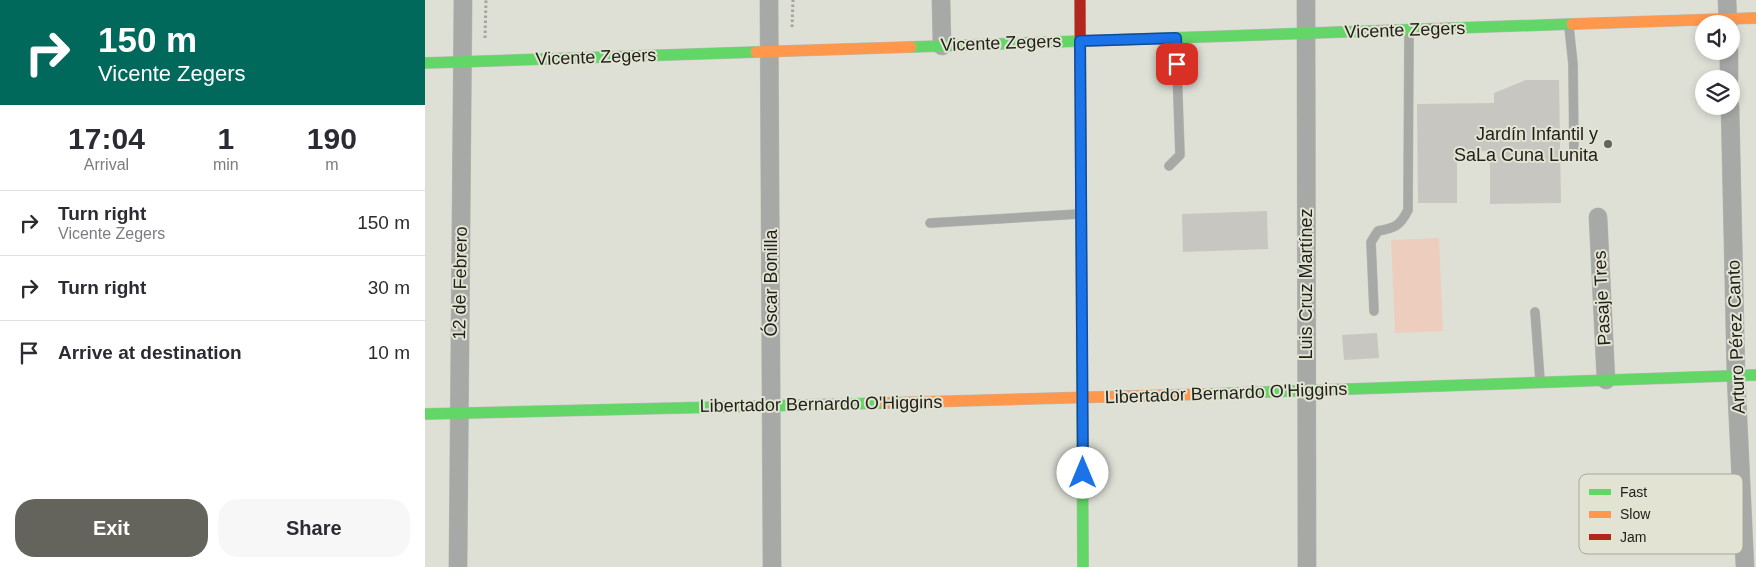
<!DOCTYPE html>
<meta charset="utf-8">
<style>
:root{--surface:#fff;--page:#f7f7f7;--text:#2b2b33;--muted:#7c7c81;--line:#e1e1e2;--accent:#64645d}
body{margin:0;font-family:Helvetica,sans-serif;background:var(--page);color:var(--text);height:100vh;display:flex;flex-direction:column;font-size:19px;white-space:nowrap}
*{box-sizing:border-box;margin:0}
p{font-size:16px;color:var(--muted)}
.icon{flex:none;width:28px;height:28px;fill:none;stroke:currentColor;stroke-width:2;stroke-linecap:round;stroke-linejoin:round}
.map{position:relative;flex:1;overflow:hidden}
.sheet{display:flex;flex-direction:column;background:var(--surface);width:425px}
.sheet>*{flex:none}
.hud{background:#00695c;color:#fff;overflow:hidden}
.fabs{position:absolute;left:1270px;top:15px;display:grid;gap:10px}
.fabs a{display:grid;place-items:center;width:45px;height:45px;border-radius:50%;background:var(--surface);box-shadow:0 2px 8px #0003;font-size:25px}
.pin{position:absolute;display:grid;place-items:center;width:42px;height:42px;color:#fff;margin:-21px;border-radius:10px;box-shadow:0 2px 8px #0006}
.me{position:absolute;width:55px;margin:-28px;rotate:0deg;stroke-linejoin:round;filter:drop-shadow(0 0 4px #0008)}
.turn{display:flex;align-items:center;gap:18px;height:105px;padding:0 15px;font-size:22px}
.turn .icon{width:65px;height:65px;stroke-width:2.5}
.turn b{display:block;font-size:35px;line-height:42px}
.eta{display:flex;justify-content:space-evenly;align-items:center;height:85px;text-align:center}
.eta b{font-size:30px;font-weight:700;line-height:35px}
.primary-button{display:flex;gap:10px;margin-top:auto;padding:10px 15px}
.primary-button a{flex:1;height:58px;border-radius:20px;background:var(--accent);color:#fff;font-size:20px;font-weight:700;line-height:58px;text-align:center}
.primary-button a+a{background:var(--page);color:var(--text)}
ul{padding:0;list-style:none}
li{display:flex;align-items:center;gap:15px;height:65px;padding:0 15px;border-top:1px solid var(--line)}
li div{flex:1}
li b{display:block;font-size:19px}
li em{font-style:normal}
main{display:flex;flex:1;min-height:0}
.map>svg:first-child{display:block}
.green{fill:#edcebe}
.building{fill:#c7c6c0}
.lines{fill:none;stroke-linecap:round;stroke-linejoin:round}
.lane-casing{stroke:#bbbdb5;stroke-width:10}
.street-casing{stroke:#bbbdb5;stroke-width:19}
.fast-casing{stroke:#bbbdb5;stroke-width:12}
.slow-casing{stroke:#bbbdb5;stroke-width:12}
.jam-casing{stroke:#bbbdb5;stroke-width:12}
.path{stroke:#a3a4a1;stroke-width:3;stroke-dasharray:2.5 2.5;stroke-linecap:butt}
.lane{stroke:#a7a9a6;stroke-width:9}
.street{stroke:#a7a9a6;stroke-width:18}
.fast{stroke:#63d668;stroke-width:11}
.slow{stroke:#ff974d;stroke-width:11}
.jam{stroke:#b3261e;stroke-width:11}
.route-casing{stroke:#114b97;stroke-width:12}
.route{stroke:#1a73e8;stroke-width:9}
.poi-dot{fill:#64645d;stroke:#e2e3d3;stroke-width:2}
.labels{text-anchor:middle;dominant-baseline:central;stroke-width:4;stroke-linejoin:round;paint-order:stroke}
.street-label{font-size:18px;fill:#22221c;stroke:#e2e3d3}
.poi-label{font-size:18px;fill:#22221c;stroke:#e2e3d3;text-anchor:end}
.key{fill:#e2e3d3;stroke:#a8a99c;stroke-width:1}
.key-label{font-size:14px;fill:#22221c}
</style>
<main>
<section class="sheet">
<div class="hud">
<div class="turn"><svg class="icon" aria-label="right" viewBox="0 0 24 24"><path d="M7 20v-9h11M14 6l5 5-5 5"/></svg><div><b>150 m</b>Vicente Zegers</div></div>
</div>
<div class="eta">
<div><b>17:04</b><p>Arrival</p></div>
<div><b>1</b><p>min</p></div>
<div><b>190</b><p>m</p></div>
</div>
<ul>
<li><svg class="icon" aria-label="right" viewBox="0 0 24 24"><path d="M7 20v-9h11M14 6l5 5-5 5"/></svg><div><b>Turn right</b><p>Vicente Zegers</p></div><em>150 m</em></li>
<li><svg class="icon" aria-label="right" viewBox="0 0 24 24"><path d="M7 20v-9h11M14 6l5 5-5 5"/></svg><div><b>Turn right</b></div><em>30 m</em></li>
<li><svg class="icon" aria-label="arrive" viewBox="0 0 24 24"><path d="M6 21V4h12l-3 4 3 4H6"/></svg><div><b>Arrive at destination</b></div><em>10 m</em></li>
</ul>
<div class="primary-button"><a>Exit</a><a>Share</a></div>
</section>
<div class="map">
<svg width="1331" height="567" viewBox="0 0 1331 567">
<rect width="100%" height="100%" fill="#dee0d6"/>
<path class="green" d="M1014 238 1018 331 970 333 966 240Z"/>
<path class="building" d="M1101 80H1134L1136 203 1065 204V151L1032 152V203H993L992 104 1069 103V93Z
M842 211 843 249 758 252 757 214Z
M952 333 954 358 919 360 917 335Z"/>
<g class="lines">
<g class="lane-casing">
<path id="lane" d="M1144 27 1148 64 1149 152
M744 166 755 155 751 40
M505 223 654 214
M949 311 946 242 953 231C970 228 975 226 983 210L984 32
M1110 312 1115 380"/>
</g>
<g class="street-casing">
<path id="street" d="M344 0 347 567
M516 0 517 46
M881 0 882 567
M1302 0 1303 24
M1304 51V79
M1305 106 1311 376 1320 567
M1173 217 1181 380
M33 567 38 0"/>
</g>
<g class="fast-casing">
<path id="fast" d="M486 47 1147 24
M0 63 331 52
M656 209 658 567
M782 394 1331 375
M0 414 460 403"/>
</g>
<g class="slow-casing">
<path id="slow" d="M1147 24 1331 18
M331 52 486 47
M460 403 782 394"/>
</g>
<g class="jam-casing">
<path id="jam" d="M655 0 656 209"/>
</g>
<path class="path" d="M367 27 368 0
M60 38 61 0"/>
<use href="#lane" class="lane"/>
<use href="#street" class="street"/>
<use href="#fast" class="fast"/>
<use href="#slow" class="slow"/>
<use href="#jam" class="jam"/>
</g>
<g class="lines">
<g class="route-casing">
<path id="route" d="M658 473 655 41 751 38 752 64"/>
</g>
<use href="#route" class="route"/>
</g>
<circle class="poi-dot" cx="1183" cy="144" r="5"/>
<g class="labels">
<g class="street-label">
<text transform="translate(980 30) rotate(-2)">Vicente Zegers</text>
<text transform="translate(576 43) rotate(-2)">Vicente Zegers</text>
<text transform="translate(171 57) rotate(-2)">Vicente Zegers</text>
<text transform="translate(35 283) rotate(-89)">12 de Febrero</text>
<text transform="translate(346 283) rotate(-90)">Óscar Bonilla</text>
<text transform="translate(881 284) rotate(-90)">Luis Cruz Martínez</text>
<text transform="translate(1177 298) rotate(-93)">Pasaje Tres</text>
<text transform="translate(1311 337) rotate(-92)">Arturo Pérez Canto</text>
<text transform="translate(801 393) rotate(-2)">Libertador Bernardo O'Higgins</text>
<text transform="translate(396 404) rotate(-1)">Libertador Bernardo O'Higgins</text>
</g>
<g class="poi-label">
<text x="1173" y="134">Jardín Infantil y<tspan x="1173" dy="21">SaLa Cuna Lunita</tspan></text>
</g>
</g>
<rect x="1154" y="474" width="164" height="80" rx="8" class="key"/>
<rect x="1164" y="489" width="22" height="6" fill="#63d668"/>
<rect x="1164" y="511" width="22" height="7" fill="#ff974d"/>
<rect x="1164" y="534" width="22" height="6" fill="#b3261e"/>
<g class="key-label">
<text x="1195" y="497">Fast</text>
<text x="1195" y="519">Slow</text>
<text x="1195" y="542">Jam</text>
</g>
</svg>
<div class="fabs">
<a><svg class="icon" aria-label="sound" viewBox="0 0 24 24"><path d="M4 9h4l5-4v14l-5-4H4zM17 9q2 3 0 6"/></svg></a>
<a><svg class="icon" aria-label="layers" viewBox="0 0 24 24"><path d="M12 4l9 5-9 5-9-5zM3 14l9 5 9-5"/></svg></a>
</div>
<div class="pin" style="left:752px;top:64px;background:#d93025"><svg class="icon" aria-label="arrive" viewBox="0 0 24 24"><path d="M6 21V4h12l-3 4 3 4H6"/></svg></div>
<svg class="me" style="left:658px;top:473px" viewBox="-20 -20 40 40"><circle r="19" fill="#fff"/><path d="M0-13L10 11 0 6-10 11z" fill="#1a73e8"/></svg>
</div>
</main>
